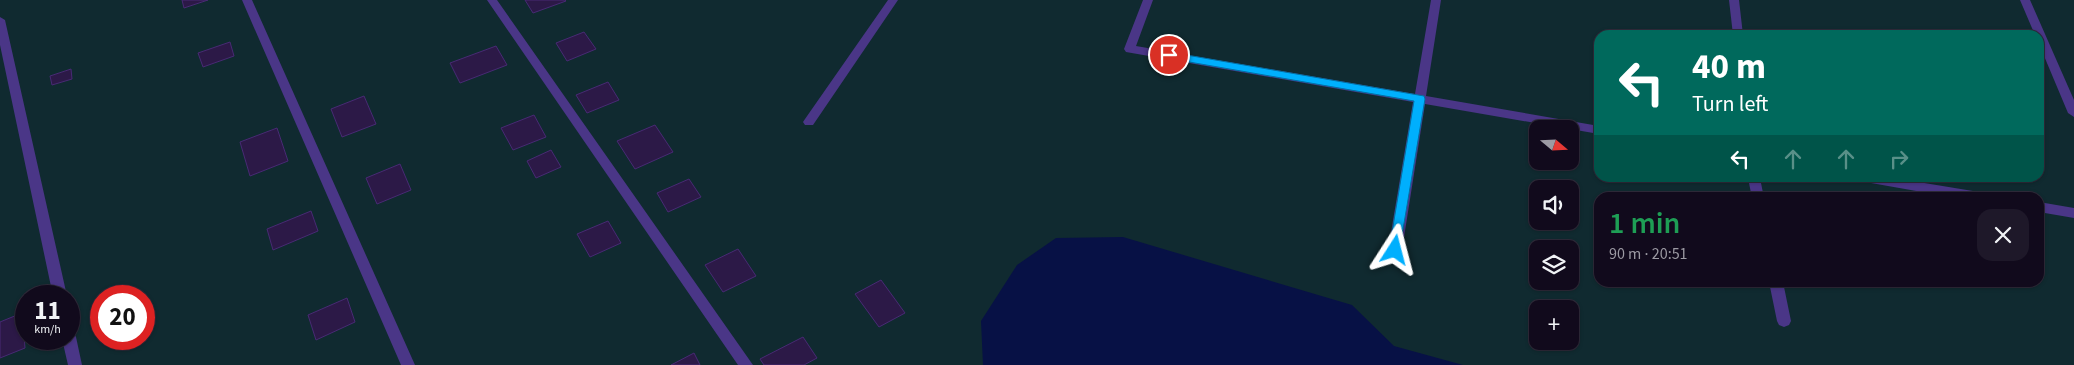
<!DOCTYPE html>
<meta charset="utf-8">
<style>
:root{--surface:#110a1c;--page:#1e1829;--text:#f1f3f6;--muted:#9c9aa3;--line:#302b3b}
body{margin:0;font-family:"Source Sans 3",sans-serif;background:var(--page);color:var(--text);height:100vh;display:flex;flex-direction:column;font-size:19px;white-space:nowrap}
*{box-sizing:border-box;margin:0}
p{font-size:16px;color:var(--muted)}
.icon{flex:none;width:28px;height:28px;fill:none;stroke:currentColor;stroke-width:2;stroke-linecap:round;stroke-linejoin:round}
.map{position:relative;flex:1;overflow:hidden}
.drawer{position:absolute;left:1594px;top:192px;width:450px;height:95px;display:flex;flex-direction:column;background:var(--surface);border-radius:15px;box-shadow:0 1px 4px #0004,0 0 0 1px var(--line)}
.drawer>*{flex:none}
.banner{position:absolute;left:1594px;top:30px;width:450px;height:152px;border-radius:15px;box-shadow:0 1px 4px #0004,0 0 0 1px var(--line);background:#00695c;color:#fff;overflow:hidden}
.needle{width:32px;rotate:109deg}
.tools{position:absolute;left:1529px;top:120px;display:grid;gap:10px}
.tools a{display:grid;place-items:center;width:50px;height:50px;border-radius:10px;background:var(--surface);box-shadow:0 1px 4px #0004,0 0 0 1px var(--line);font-size:25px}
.speed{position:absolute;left:15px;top:285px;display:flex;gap:10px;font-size:25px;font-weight:700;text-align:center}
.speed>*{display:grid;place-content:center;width:65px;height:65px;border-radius:50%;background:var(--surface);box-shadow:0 1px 4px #0004,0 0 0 1px var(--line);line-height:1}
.speed small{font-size:12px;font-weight:400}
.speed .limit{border:8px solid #d22;background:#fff;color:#111}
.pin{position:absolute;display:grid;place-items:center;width:42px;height:42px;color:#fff;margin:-21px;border:2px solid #fff;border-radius:50%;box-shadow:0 1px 5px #0007}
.me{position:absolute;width:55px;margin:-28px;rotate:9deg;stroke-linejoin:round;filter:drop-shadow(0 0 4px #0008)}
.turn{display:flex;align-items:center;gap:18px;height:105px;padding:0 15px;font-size:22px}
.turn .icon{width:65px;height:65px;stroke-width:2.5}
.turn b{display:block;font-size:35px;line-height:42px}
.lanes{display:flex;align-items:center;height:48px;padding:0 15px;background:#0003;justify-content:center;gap:25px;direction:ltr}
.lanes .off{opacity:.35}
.round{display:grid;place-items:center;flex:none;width:52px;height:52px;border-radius:15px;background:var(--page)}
.head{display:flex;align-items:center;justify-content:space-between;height:85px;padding:0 15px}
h1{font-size:30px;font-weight:600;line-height:38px;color:#1e9e55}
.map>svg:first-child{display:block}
.green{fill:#102a30;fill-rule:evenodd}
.water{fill:#071145}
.building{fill:#2c1947;stroke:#482a74}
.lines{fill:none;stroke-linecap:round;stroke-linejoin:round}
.lane{fill:#4a3687;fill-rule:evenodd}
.route{fill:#00affd;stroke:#0072a4}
</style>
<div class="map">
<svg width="2074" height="365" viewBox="0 0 2074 365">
<rect width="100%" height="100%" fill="#170e25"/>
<path class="green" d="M0 0H2074V365H0ZM1599 35H2039V178H1599ZM1538 129H1570V161H1538ZM1538 189H1570V221H1538ZM1599 198H2039V282H1599ZM1538 249H1570V281H1538ZM26 296H69V339H26ZM101 296H144V339H101ZM1538 309H1570V341H1538Z"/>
<path class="water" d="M1123 237 1352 305 1394 346 1463 365H983L981 321 1017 265 1056 238Z"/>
<path class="building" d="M182 0H208L184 8Z
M525 0H565L566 1 533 13Z
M584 32 596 49 567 61 556 43Z
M230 42 234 56 203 67 198 53Z
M496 46 507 65 460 83 450 63Z
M71 69 72 79 52 85 50 76Z
M608 82 619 100 587 113 576 95Z
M364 96 376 124 342 137 331 109Z
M534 115 546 137 513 150 501 128Z
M655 125 673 152 635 169 617 141Z
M277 128 288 161 250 176 240 142Z
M551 150 561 167 536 178 527 161Z
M400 164 411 190 377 204 366 178Z
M689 179 701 197 668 212 657 193Z
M311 211 318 231 273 250 267 229Z
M608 221 621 243 590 257 577 234Z
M738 249 756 276 723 292 705 265Z
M881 280 905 313 879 327 855 294Z
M347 298 355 322 316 340 308 315Z
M22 313 25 348 0 358V322Z
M803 337 817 358 804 365H764L760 359Z
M694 353 700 365H671Z"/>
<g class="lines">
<path class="lane" d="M242 0H252L415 365H401Z
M487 0H497L753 365H738Z
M888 0H898L813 125H805L803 122 805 119Z
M1143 0H1153L1136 46 1415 94 1431 0H1441L1426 96 1599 126V134L1425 104 1402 250 1400 254H1390L1388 250 1413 102 1126 52 1124 49Z
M1729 0H1739L1743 35H1733Z
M2020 0H2030L2074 100V117L2068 113 2039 44V35H2035Z
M0 17 5 20 67 296H53L0 45Z
M1748 178H1760L1764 198H1752Z
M1865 178H1894L1985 193 1991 198H1956L1871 183 1867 181Z
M2039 202 2074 208V218L2039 212Z
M1769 282H1783L1791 321 1789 325 1784 327 1779 325 1777 321Z
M69 331 74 333 76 337 82 365H68L62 339H69Z"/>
</g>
<path class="route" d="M1169 52 1424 96 1425 99 1399 253H1391L1389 250 1414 101 1166 58 1164 55Z"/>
</svg>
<div class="tools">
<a><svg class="needle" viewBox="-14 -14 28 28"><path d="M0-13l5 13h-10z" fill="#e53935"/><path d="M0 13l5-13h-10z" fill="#9c9aa3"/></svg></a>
<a><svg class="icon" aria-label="sound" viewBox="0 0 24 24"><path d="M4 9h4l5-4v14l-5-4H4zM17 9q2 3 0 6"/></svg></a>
<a><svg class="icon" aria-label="layers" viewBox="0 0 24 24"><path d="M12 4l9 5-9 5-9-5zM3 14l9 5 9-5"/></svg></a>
<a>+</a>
</div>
<div class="speed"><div>11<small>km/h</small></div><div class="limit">20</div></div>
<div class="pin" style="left:1169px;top:55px;background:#d93025"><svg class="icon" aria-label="arrive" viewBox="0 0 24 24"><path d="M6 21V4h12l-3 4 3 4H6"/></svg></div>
<svg class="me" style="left:1395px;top:250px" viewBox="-20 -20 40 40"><path d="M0-17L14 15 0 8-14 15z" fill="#00affd" stroke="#fff" stroke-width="4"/></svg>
<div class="banner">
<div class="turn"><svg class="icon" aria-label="left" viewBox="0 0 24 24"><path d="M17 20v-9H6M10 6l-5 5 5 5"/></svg><div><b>40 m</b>Turn left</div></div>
<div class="lanes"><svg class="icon" aria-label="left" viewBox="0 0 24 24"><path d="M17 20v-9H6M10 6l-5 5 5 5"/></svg><svg class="icon off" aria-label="ahead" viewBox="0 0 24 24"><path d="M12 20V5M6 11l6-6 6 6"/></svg><svg class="icon off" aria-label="ahead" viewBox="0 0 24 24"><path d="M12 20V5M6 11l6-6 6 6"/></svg><svg class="icon off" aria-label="right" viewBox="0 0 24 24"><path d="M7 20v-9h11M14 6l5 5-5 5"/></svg></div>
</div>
<section class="drawer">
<div class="head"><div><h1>1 min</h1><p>90 m · 20:51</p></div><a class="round"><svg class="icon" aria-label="close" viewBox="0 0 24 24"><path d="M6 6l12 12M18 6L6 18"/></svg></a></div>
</section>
</div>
